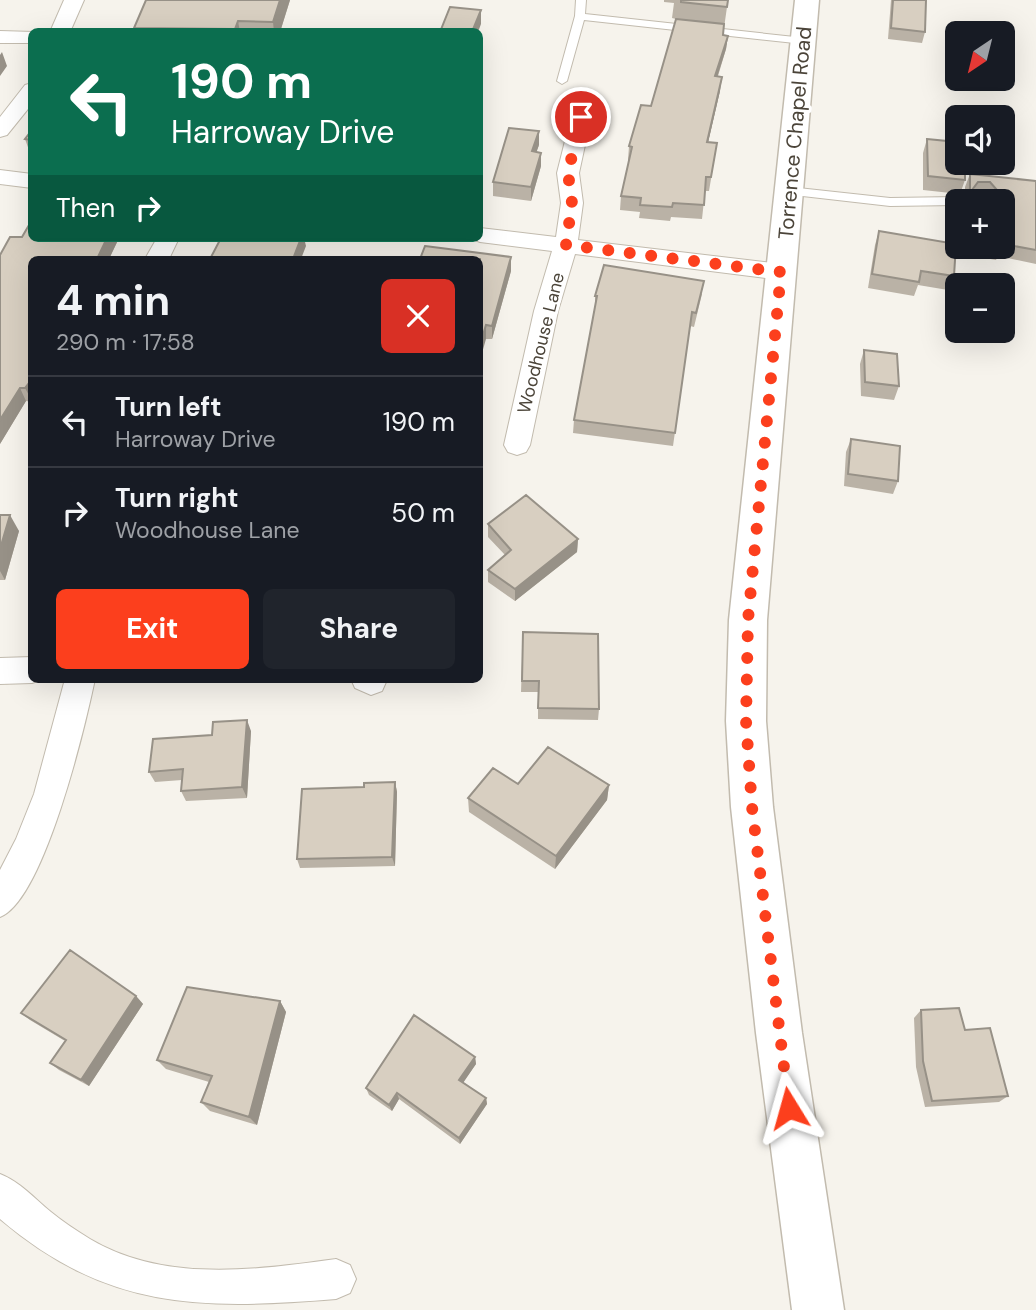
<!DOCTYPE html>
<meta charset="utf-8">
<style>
:root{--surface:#171b24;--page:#20242c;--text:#f1f3f6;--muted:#9ea1a6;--line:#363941;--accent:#fc3f1d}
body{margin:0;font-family:"DM Sans",sans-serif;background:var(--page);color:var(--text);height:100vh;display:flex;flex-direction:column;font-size:26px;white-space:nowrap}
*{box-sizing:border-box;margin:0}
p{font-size:23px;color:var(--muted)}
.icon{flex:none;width:38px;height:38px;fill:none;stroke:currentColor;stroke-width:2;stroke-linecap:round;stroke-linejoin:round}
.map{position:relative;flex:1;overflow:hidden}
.side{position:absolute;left:28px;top:256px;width:455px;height:427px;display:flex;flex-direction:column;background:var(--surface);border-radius:10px;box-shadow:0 7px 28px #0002}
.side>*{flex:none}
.banner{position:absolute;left:28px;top:28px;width:455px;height:214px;border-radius:10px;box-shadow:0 7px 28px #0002;background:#0b6e4f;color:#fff;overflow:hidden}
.needle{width:46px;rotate:215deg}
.buttons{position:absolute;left:945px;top:21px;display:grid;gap:14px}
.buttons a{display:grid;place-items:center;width:70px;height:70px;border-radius:10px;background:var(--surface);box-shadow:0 7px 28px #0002;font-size:35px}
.pin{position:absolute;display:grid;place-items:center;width:60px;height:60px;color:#fff;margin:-30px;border:4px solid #fff;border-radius:50%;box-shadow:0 2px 7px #0007}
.me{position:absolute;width:77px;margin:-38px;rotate:352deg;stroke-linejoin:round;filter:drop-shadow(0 0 5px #0008)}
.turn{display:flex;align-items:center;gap:24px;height:147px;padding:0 28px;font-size:32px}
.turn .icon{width:91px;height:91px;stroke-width:2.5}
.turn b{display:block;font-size:49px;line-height:60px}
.then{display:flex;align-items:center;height:66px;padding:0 28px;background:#0003;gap:14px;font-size:26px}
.round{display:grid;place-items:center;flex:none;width:74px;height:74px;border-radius:10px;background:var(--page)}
.summary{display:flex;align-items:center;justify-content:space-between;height:119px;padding:0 28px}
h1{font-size:42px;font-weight:700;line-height:52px}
.cta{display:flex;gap:14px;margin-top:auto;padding:14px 28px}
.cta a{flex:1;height:80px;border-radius:10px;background:var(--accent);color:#fff;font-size:28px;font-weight:700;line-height:80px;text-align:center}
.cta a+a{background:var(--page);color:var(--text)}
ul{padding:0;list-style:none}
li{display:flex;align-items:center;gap:21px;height:91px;padding:0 28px;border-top:2px solid var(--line)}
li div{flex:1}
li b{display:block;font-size:26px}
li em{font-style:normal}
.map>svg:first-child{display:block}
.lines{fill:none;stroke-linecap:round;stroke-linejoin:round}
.service-casing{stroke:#c2bbae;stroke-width:2}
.minor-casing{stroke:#c2bbae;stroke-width:2}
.tertiary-casing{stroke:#c2bbae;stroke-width:3}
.service{fill:#fff;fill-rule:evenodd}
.minor{fill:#fff;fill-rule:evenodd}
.tertiary{fill:#fff;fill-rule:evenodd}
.wall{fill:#bab2a6}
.shaded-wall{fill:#979187}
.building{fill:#d8cfc1;stroke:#979187;stroke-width:2;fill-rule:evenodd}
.route{stroke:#fc3f1d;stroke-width:12;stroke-dasharray:0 21.6}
.labels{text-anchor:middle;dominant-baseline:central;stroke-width:6;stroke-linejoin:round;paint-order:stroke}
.far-street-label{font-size:18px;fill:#4b4439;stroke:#fff}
.street-label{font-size:21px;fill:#4b4439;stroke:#fff}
</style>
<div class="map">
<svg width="1036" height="1310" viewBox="0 0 1036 1310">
<rect width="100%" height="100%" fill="#f6f3ec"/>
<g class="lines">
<g class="service-casing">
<path id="service" d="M576 0H586L585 14 804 38 809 41 804 44 584 20 567 81 562 84 557 81 575 16Z
M789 187 890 198 957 197 963 201H957V205L890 206 785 194 783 191Z"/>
</g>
<g class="minor-casing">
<path id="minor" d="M64 0H84L70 32H50Z
M0 31 34 32 32 43H0Z
M32 83V104L7 135 0 137V117L25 85Z
M581 111 588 113 591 117 579 173 583 203 578 240 781 264 789 266 793 272 789 278 781 280 575 254 558 311 530 445 526 452 517 455 508 452 504 445 534 311 552 251 480 242 470 238H480V228L556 237 561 203 557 173 571 117 574 113Z
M0 170 32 174V188L0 184Z
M157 238H179L169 259H145Z
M32 657V679H43L32 683 0 684V658Z
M65 679H95C85 727 44 900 0 917V870L16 839 34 794Z
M351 679H385L386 682 382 691 371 695 355 688Z
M0 1174C20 1182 34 1198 51 1212 63 1222 77 1231 90 1239 164 1283 256 1270 336 1259L350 1265 356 1279 350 1293 336 1299C200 1310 107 1310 0 1219Z"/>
</g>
<g class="tertiary-casing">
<path id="tertiary" d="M795 0H819L767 620 766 721 773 807 802 1033 844 1310H792L756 1033 731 807 726 721 729 620Z"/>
</g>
<use href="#service" class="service"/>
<use href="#minor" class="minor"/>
<use href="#tertiary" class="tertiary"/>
</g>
<path class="wall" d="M146 0H290L280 32H135L134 28Z
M664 0H728L723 35 728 36 726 49 718 76 720 91 708 142 717 143 709 191H705L702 219 671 217 670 221 639 218 640 212 620 210 621 196 629 160H628L629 146 651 106 676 19 672 18 674 3 664 2Z
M891 0H926L925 32 922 43 888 39Z
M32 130V153H30L25 139Z
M927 139 965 180 960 194 923 190V153Z
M539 145 536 152 541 166 531 201 493 196V182Z
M970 174 1036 181V264L998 256 996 260 956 253 957 247H1003V201H965V187Z
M879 231 954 276 948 290 918 285 914 296 868 288 875 245Z
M32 238H119L109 259H32V402L26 401 0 444Z
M511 257V271L492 339H486L480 259Z
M702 294 694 327 690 326 673 446 573 433 574 420 595 310V296Z
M864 350 899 386 894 400 861 396 860 364Z
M851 439 898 481 893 494 844 486 846 452Z
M0 515 19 531 5 580H0Z
M488 524 578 539 577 552 515 601 488 582V570L505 555 488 537Z
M523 632 599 709 598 720 538 719V692H521Z
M251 731 247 798 186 801 181 791 182 780 155 782 149 772 212 735Z
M395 782 397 792 395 866 300 868 297 859 364 787Z
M518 784 609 785 607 800 555 869 469 812 468 798Z
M136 996 143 1004 89 1086 59 1070 50 1063 65 1041 30 1020 21 1013Z
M280 1001 286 1012 257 1125 210 1111 201 1102 209 1082 166 1069 157 1060Z
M921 1010 965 1030 1008 1096 999 1102 925 1107 916 1067 914 1018Z
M475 1057 476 1064 463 1082 486 1098 487 1104 460 1144 399 1099 392 1111 369 1095 366 1088Z"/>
<path class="shaded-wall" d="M280 0H290L280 32H274L273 22Z
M481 10V24L478 32H472Z
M238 21 240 32H236L235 29Z
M728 36 726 49 713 90 715 76Z
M2 52 7 66 0 76V55Z
M722 77 720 91 705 156 707 142Z
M539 131V145L532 165V151Z
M541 153V166L531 201V187Z
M107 238H119L109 259H97Z
M301 238H304L306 246 301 259H293Z
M511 257V271L492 339V326Z
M486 325V339L480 360V345Z
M32 379V401L25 388Z
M20 388 26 401 0 444V420Z
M10 515 19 531 5 580 0 571V549Z
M578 539 577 552 515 601V589Z
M247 720 251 731 247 798 242 787Z
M395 782 397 792 395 866 392 857Z
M609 785 607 800 555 869 556 856Z
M136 996 143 1004 89 1086 81 1080Z
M280 1001 286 1012 257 1125 249 1117Z
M475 1057 476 1064 461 1086 459 1080Z
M397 1093 399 1099 392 1111 389 1105Z
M486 1098 487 1104 460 1144 459 1138Z"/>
<path class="building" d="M146 0H280L273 22 238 21 235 29 134 28Z
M681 0H728L727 7 681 2Z
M893 0H926L925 32 891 28Z
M450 7 481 10 472 32H440Z
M676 19 724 24 723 35 728 36 715 76 722 77 707 142 717 143 711 177H706L704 205 673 203 672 207 640 205 641 198 621 196 632 147 629 146 641 105 651 106Z
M509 128 539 131 532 151 541 153 531 187 493 182Z
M32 130V140L25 139Z
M927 139 957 142V163H965V180L928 176Z
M970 174 1036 181V250L1003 244V201H968L970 188ZM978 182H990L997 190H972Z
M32 220V238H107L97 259H32V379L25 388H20L0 420V255L10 237H22Z
M879 231 956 244 954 276 921 271 919 282 872 274Z
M221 238H301L293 259H210Z
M425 246 511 257 492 326 486 325 480 345V259H420Z
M604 265 704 281 696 313 692 312 675 433 574 420 597 296H595Z
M864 350 897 354 899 386 865 382Z
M851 439 900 446 898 481 848 474Z
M526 495 578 539 515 589 488 570 511 550 488 524Z
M0 515H10L0 549Z
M523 632 598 634 599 709 538 708 539 681H522Z
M247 720 242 787 181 791 183 769 149 772 153 739 212 735 213 722Z
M548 747 609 785 556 856 468 798 493 768 518 784Z
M395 782 392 857 297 859 302 789 364 787V783Z
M70 950 136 996 81 1080 50 1063 66 1040 21 1013Z
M187 987 280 1001 249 1117 201 1102 212 1076 157 1060Z
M959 1008 965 1030 990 1028 1008 1096 932 1101 923 1061 921 1010Z
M414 1015 475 1057 459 1080 486 1098 459 1138 397 1093 389 1105 366 1088Z"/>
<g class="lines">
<path class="route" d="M581 117 568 173 572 203 566 245 781 272 748 620 746 721 752 807 789 1108"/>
</g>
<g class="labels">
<g class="far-street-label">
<text transform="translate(541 343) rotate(-76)">Woodhouse Lane</text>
</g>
<g class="street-label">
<text transform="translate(795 133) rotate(-85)">Torrence Chapel Road</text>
</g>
</g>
</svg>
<div class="buttons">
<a><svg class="needle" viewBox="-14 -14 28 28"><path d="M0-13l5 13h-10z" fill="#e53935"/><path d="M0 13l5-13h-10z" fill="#9ea1a6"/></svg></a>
<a><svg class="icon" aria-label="sound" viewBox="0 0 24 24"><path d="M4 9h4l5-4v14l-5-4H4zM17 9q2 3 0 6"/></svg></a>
<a>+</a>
<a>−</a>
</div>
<div class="pin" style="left:581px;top:117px;background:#d93025"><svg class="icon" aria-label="arrive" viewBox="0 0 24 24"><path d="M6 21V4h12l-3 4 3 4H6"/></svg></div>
<svg class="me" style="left:789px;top:1108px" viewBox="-20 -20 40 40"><path d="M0-17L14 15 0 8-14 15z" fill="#fc3f1d" stroke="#fff" stroke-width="4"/></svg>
<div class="banner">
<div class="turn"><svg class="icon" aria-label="left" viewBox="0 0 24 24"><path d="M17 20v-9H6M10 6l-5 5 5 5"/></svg><div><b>190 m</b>Harroway Drive</div></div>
<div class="then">Then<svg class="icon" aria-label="right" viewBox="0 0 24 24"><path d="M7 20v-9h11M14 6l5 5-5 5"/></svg></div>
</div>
<section class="side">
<div class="summary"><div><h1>4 min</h1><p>290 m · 17:58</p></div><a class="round" style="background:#d93025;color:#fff"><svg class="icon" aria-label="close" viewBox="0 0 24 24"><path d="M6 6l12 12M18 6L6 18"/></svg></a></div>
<ul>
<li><svg class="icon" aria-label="left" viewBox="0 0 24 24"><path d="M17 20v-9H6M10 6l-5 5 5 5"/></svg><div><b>Turn left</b><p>Harroway Drive</p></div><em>190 m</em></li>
<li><svg class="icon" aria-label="right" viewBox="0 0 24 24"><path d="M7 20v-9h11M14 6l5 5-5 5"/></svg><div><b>Turn right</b><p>Woodhouse Lane</p></div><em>50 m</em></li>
</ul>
<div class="cta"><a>Exit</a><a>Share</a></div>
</section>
</div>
